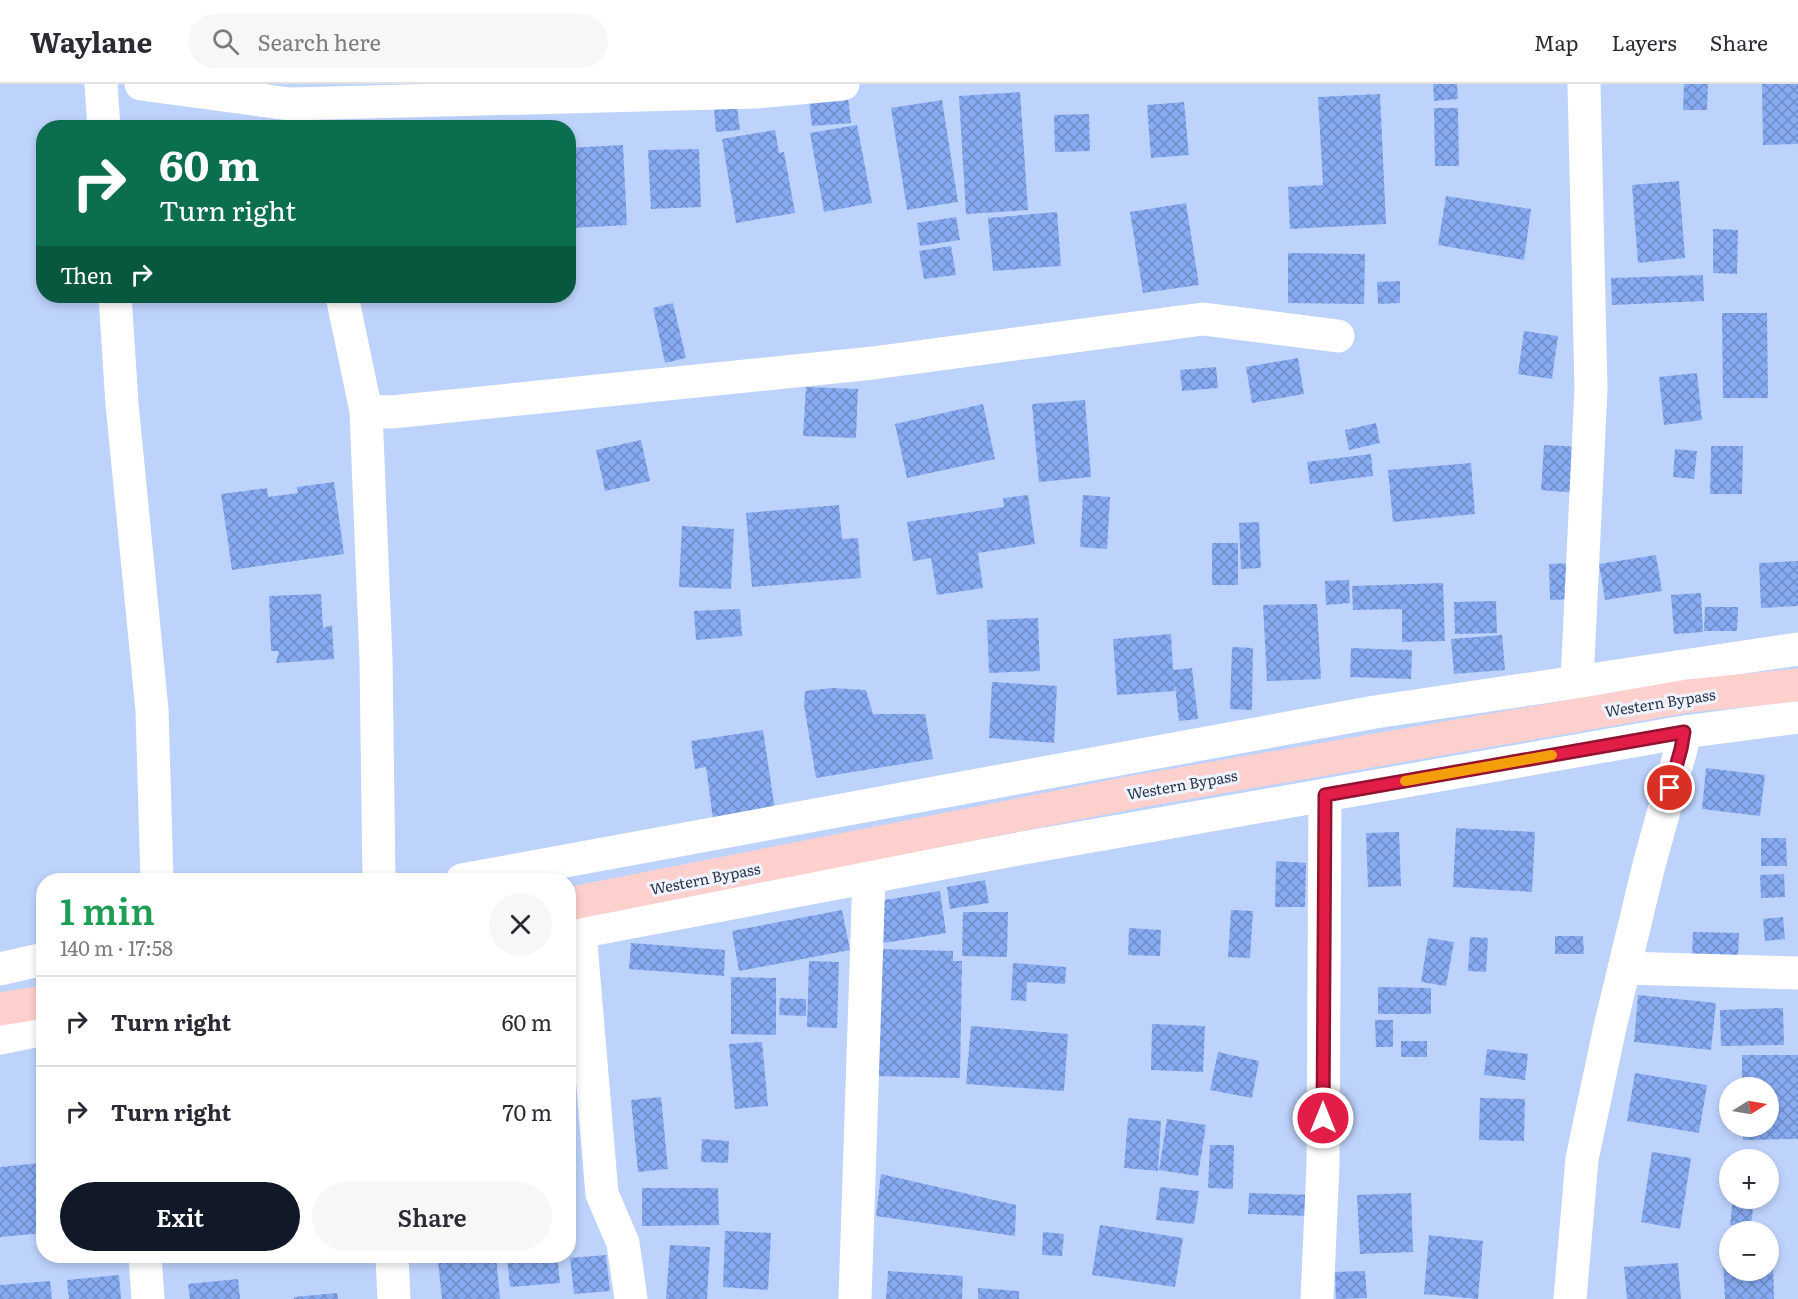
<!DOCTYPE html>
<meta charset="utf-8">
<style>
:root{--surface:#fff;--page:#f7f7f7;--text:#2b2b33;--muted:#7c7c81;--line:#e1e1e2;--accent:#111827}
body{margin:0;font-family:Literata,serif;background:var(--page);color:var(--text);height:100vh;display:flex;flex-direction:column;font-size:22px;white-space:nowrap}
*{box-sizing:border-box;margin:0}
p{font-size:20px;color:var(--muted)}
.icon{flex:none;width:33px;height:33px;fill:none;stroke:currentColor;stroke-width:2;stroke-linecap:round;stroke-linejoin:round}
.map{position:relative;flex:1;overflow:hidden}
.details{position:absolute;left:36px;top:789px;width:540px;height:390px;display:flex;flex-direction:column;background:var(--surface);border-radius:24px;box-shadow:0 3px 9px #0003}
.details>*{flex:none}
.top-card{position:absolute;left:36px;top:36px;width:540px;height:183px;border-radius:24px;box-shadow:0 3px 9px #0003;background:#0b6e4f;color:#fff;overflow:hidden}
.needle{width:39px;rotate:79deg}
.controls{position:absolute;left:1719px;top:993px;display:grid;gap:12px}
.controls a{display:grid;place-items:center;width:60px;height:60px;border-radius:50%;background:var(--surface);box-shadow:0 3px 9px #0003;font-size:30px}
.pin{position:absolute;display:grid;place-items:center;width:51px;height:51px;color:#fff;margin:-26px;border:3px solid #fff;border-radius:50%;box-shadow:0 2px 6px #0007}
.me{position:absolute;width:66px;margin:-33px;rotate:0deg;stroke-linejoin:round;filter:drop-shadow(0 0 4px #0008)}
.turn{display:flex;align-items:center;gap:21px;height:126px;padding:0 24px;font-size:27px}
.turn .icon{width:78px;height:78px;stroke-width:2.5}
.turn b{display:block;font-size:42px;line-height:51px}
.then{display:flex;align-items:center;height:57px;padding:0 24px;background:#0003;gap:12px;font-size:22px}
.round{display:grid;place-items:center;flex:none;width:63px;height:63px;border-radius:32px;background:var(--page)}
.summary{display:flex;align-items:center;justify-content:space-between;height:102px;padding:0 24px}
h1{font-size:36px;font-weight:600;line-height:45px;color:#1e9e55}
.cta{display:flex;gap:12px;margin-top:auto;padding:12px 24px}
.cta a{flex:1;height:69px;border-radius:36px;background:var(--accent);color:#fff;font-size:24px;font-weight:600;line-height:69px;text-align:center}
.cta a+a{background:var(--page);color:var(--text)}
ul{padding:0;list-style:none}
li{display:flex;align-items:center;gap:18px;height:90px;padding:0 24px;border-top:2px solid var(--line)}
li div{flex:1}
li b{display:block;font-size:22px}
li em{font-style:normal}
header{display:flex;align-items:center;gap:36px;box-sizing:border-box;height:84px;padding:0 30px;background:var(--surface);border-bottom:2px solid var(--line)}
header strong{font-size:28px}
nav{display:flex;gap:33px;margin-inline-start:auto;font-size:21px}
.search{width:420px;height:54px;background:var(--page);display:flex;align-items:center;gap:15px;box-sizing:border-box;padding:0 21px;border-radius:33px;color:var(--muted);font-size:22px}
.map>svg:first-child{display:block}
.building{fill:url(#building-cross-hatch)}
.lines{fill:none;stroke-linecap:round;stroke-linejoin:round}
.minor{stroke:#fff;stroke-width:33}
.major{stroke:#fed0cd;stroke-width:33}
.route-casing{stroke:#92132f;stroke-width:15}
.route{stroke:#e11d48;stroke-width:10}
.slow{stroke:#f59e0b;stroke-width:10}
.labels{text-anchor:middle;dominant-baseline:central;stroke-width:6;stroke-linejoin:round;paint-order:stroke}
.street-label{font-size:15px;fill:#2e384d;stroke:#eef3fe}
</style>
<header>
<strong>Waylane</strong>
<div class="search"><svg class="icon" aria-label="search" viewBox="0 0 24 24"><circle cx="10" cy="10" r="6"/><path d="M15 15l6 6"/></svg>Search here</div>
<nav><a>Map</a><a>Layers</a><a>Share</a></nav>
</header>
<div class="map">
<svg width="1798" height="1215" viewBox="0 0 1798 1215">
<defs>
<pattern id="building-cross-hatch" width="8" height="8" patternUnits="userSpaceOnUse" patternTransform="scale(1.5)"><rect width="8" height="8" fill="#87abf3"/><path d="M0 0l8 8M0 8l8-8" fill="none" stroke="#6f8cc7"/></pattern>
</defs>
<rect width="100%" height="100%" fill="#bed3fc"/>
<path class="building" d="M1433 0H1457L1458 15 1434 17Z
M1684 0H1708L1707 26H1683Z
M1762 0H1798V60L1763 61Z
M1020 8 1028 126 966 130 959 12Z
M1380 10 1386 140 1290 145 1288 103 1323 101 1318 13Z
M848 13 851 39 812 42 809 16Z
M942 16 958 118 907 126 891 24Z
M1184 18 1189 71 1151 74 1147 21Z
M737 22 740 46 716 48 714 24Z
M1434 24H1458L1459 82H1435Z
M1089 30 1090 67 1055 68 1054 31Z
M857 41 872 119 824 128 810 49Z
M775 46 779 69 784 68 795 129 736 139 722 55Z
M623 61 627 141 571 144 568 64Z
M699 65 701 123 651 125 648 66Z
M1679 97 1685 174 1638 179 1632 101Z
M1446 112 1531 125 1524 176 1438 161Z
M1186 119 1199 201 1143 209 1130 128Z
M1057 128 1061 182 993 187 988 134Z
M956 133 960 156 920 162 917 139Z
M1713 145 1738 146 1737 190 1713 189Z
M951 162 956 191 924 195 919 167Z
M1288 169 1365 170 1364 220 1288 219Z
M1703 191 1704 217 1612 221 1611 194Z
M1400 197V219L1378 220 1377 198Z
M673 219 686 274 665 279 653 224Z
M1722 229H1767L1768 314H1723Z
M1524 247 1558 252 1552 295 1518 290Z
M1298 274 1304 310 1252 319 1246 283Z
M1216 283 1218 304 1182 307 1180 286Z
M1697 289 1702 336 1664 341 1659 293Z
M806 303 858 305 856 354 803 352Z
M1085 316 1091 393 1039 398 1032 320Z
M983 320 995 375 907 394 895 340Z
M1376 339 1380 359 1349 366 1345 346Z
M641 356 650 397 605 407 596 366Z
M1544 361 1580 363 1577 409 1541 406Z
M1711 362H1743L1742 410H1710Z
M1675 365 1697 367 1694 395 1673 393Z
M1371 370 1373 392 1310 400 1307 378Z
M1471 379 1475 430 1393 438 1388 386Z
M334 398 344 470 232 486 221 410 267 404 268 413 298 409 297 403Z
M1028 411 1035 460 978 469 983 504 937 511 931 474 913 477 907 438 1004 423 1003 414Z
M1083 411 1110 413 1107 465 1080 463Z
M839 421 842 455 858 454 861 494 752 503 746 429Z
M1259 438 1261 484 1241 485 1239 439Z
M682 442 734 445 731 505 679 503Z
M1212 459H1238V501H1212Z
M1656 471 1662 507 1605 516 1599 480Z
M1798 477V522L1761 524 1759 479Z
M1572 479 1574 515 1550 516 1549 480Z
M1349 496 1350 519 1326 521 1325 497Z
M1443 499 1445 557 1402 558V525L1353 526 1352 502Z
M1701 509 1703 548 1674 550 1671 511Z
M321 510 323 544 332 541 334 575 276 579 279 567H271L269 512Z
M1496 517 1497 549 1455 550 1454 518Z
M1317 520 1321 595 1267 597 1263 521Z
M1705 523H1738L1737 547H1704Z
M740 525 742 552 696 556 694 527Z
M1038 534 1040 587 989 589 987 536Z
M1171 550 1173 586 1192 584 1198 635 1179 637 1174 593 1175 607 1117 611 1113 555Z
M1502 551 1505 586 1454 590 1451 555Z
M1232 563 1253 564 1252 626 1230 625Z
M1351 564 1412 566 1411 595 1350 593Z
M992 598 1057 602 1054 659 989 654Z
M832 604 866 606 873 630H925L933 675 816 694 804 621 805 607Z
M763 646 775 726 713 735 706 683 695 685 691 657Z
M1706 684 1765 691 1760 732 1702 725Z
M1456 744 1535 748 1532 808 1453 803Z
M1399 748 1401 802 1368 803 1366 749Z
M1761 754H1786L1787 782H1761Z
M1276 777 1306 779 1305 823H1275Z
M1784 790 1785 813 1761 814 1760 791Z
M985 796 989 819 950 825 947 803Z
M940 807 946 849 878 860 872 818Z
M842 826 850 866 739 887 732 847Z
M1231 826 1253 827 1250 874 1228 873Z
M963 828H1008L1007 873 962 872Z
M1783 833 1785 855 1765 857 1763 835Z
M1129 844 1161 846 1160 872 1128 871Z
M1693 848 1739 849 1738 873 1692 872Z
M1555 852H1583L1584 870H1555Z
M1470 853 1488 854 1486 888 1468 887Z
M1428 854 1454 858 1446 902 1421 898Z
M631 859 725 866 724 892 629 885Z
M877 865 953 867V877H962L960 994 875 992Z
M809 877 839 878 837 944 807 943Z
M1013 879 1066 883 1065 900 1027 898 1026 917 1011 916Z
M731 893 776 894V951L731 950Z
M1378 903 1431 904V930H1378Z
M1638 911 1716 919 1711 966 1634 958Z
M780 914 806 915V932L779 931Z
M1783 924 1784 961 1721 962 1720 926Z
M1375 936H1393V963H1376Z
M1152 940 1205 942 1203 988 1151 986Z
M971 942 1068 950 1064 1007 966 1000Z
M1401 957H1427V973H1401Z
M762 958 768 1022 735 1025 729 960Z
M1487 965 1528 970 1525 996 1484 991Z
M1218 968 1259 977 1252 1014 1210 1006Z
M1742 971H1798V1055L1743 1056V1042H1768V1004H1742Z
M1635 989 1707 1001 1699 1049 1627 1037Z
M661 1013 668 1085 638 1088 631 1016Z
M1480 1014 1525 1015 1524 1057 1479 1056Z
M1128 1034 1161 1037 1158 1087 1124 1084Z
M1167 1035 1206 1041 1198 1092 1159 1086Z
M702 1055 729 1057 728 1079 701 1078Z
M1210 1061H1234L1233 1105 1208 1104Z
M1652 1068 1691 1074 1680 1145 1641 1138Z
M40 1079 44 1117V1149L0 1153V1083Z
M881 1090 1016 1121 1015 1152 876 1132Z
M1160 1103 1199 1107 1194 1140 1156 1136Z
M642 1104H718L719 1141 642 1142Z
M1249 1109 1312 1111 1311 1132 1248 1130Z
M1411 1109 1413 1168 1360 1170 1357 1111Z
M1733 1114H1754L1751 1143 1730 1141Z
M1100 1141 1183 1154 1175 1203 1092 1191Z
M725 1147 771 1149 768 1206 723 1203Z
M1043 1148 1064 1150 1062 1172 1042 1171Z
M1429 1151 1483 1157 1478 1215 1424 1210Z
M670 1161 710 1163 707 1215H666Z
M606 1171 610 1207 574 1210 570 1174Z
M496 1172 500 1215H442L438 1177Z
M507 1172H557L560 1199 510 1203Z
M1768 1177H1773L1774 1215H1725L1723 1179H1730V1186H1768Z
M1678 1179 1681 1215H1627L1624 1183Z
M888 1187 963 1192 962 1215H886Z
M1365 1187 1367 1214 1336 1215 1335 1188Z
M119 1191 121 1215H69L67 1196Z
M238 1195 240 1215H190L188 1200Z
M50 1197 52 1215H0V1201Z
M978 1204 1019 1207V1215H978Z
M337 1209 338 1215H294V1213Z"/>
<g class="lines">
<path class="minor" d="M101 0 104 44
M141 0 290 20 756 8 843 0
M115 212 122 320 152 626 157 796
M342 212 366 327 376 576 379 796
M366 327 392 328 873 279 1203 235 1338 252
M1577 597 1591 305 1584 0
M462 796 1375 628 1798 565
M580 848 602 1110 623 1159 631 1215
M568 850 1023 764 1684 648 1798 633
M1624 884 1798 889
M0 885 44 875
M0 954 44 945
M145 1172 148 1215
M392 1172 394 1215
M855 1215 869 792
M1317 1215 1323 1081 1325 711
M1570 1215 1582 1075 1610 943 1649 781 1681 665 1684 648"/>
<path class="major" d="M568 820 1134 708 1688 612 1798 601
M0 925 44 918"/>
</g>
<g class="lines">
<g class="route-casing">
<path id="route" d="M1323 1034 1325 711 1684 648 1681 665 1670 704"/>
</g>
<use href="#route" class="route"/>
<path class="slow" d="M1405 697 1552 671"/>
</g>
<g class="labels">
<g class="street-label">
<text transform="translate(1660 618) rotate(-9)">Western Bypass</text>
<text transform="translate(1182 700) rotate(-10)">Western Bypass</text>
<text transform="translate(705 794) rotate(-11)">Western Bypass</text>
</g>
</g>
</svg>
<div class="controls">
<a><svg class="needle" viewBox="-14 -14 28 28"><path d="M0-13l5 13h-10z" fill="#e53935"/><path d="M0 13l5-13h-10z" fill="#7c7c81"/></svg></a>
<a>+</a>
<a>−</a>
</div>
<div class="pin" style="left:1670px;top:704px;background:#d93025"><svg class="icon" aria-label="arrive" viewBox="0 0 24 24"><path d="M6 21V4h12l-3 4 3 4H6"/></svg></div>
<svg class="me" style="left:1323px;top:1034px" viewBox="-20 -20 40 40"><circle r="17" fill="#e11d48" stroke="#fff" stroke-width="3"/><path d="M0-11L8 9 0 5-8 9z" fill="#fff"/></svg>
<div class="top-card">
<div class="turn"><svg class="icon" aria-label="right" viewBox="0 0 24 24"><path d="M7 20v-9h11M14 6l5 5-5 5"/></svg><div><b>60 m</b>Turn right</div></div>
<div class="then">Then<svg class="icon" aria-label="right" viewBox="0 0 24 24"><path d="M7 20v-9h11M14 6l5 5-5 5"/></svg></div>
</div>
<section class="details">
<div class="summary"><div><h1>1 min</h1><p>140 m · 17:58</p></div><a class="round"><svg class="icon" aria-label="close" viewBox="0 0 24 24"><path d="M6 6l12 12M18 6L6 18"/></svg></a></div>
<ul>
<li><svg class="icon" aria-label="right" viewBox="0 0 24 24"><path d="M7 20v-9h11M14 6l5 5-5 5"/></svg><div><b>Turn right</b></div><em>60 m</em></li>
<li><svg class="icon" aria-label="right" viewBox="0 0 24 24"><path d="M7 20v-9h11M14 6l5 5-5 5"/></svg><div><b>Turn right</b></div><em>70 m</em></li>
</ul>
<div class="cta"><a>Exit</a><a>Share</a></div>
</section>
</div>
